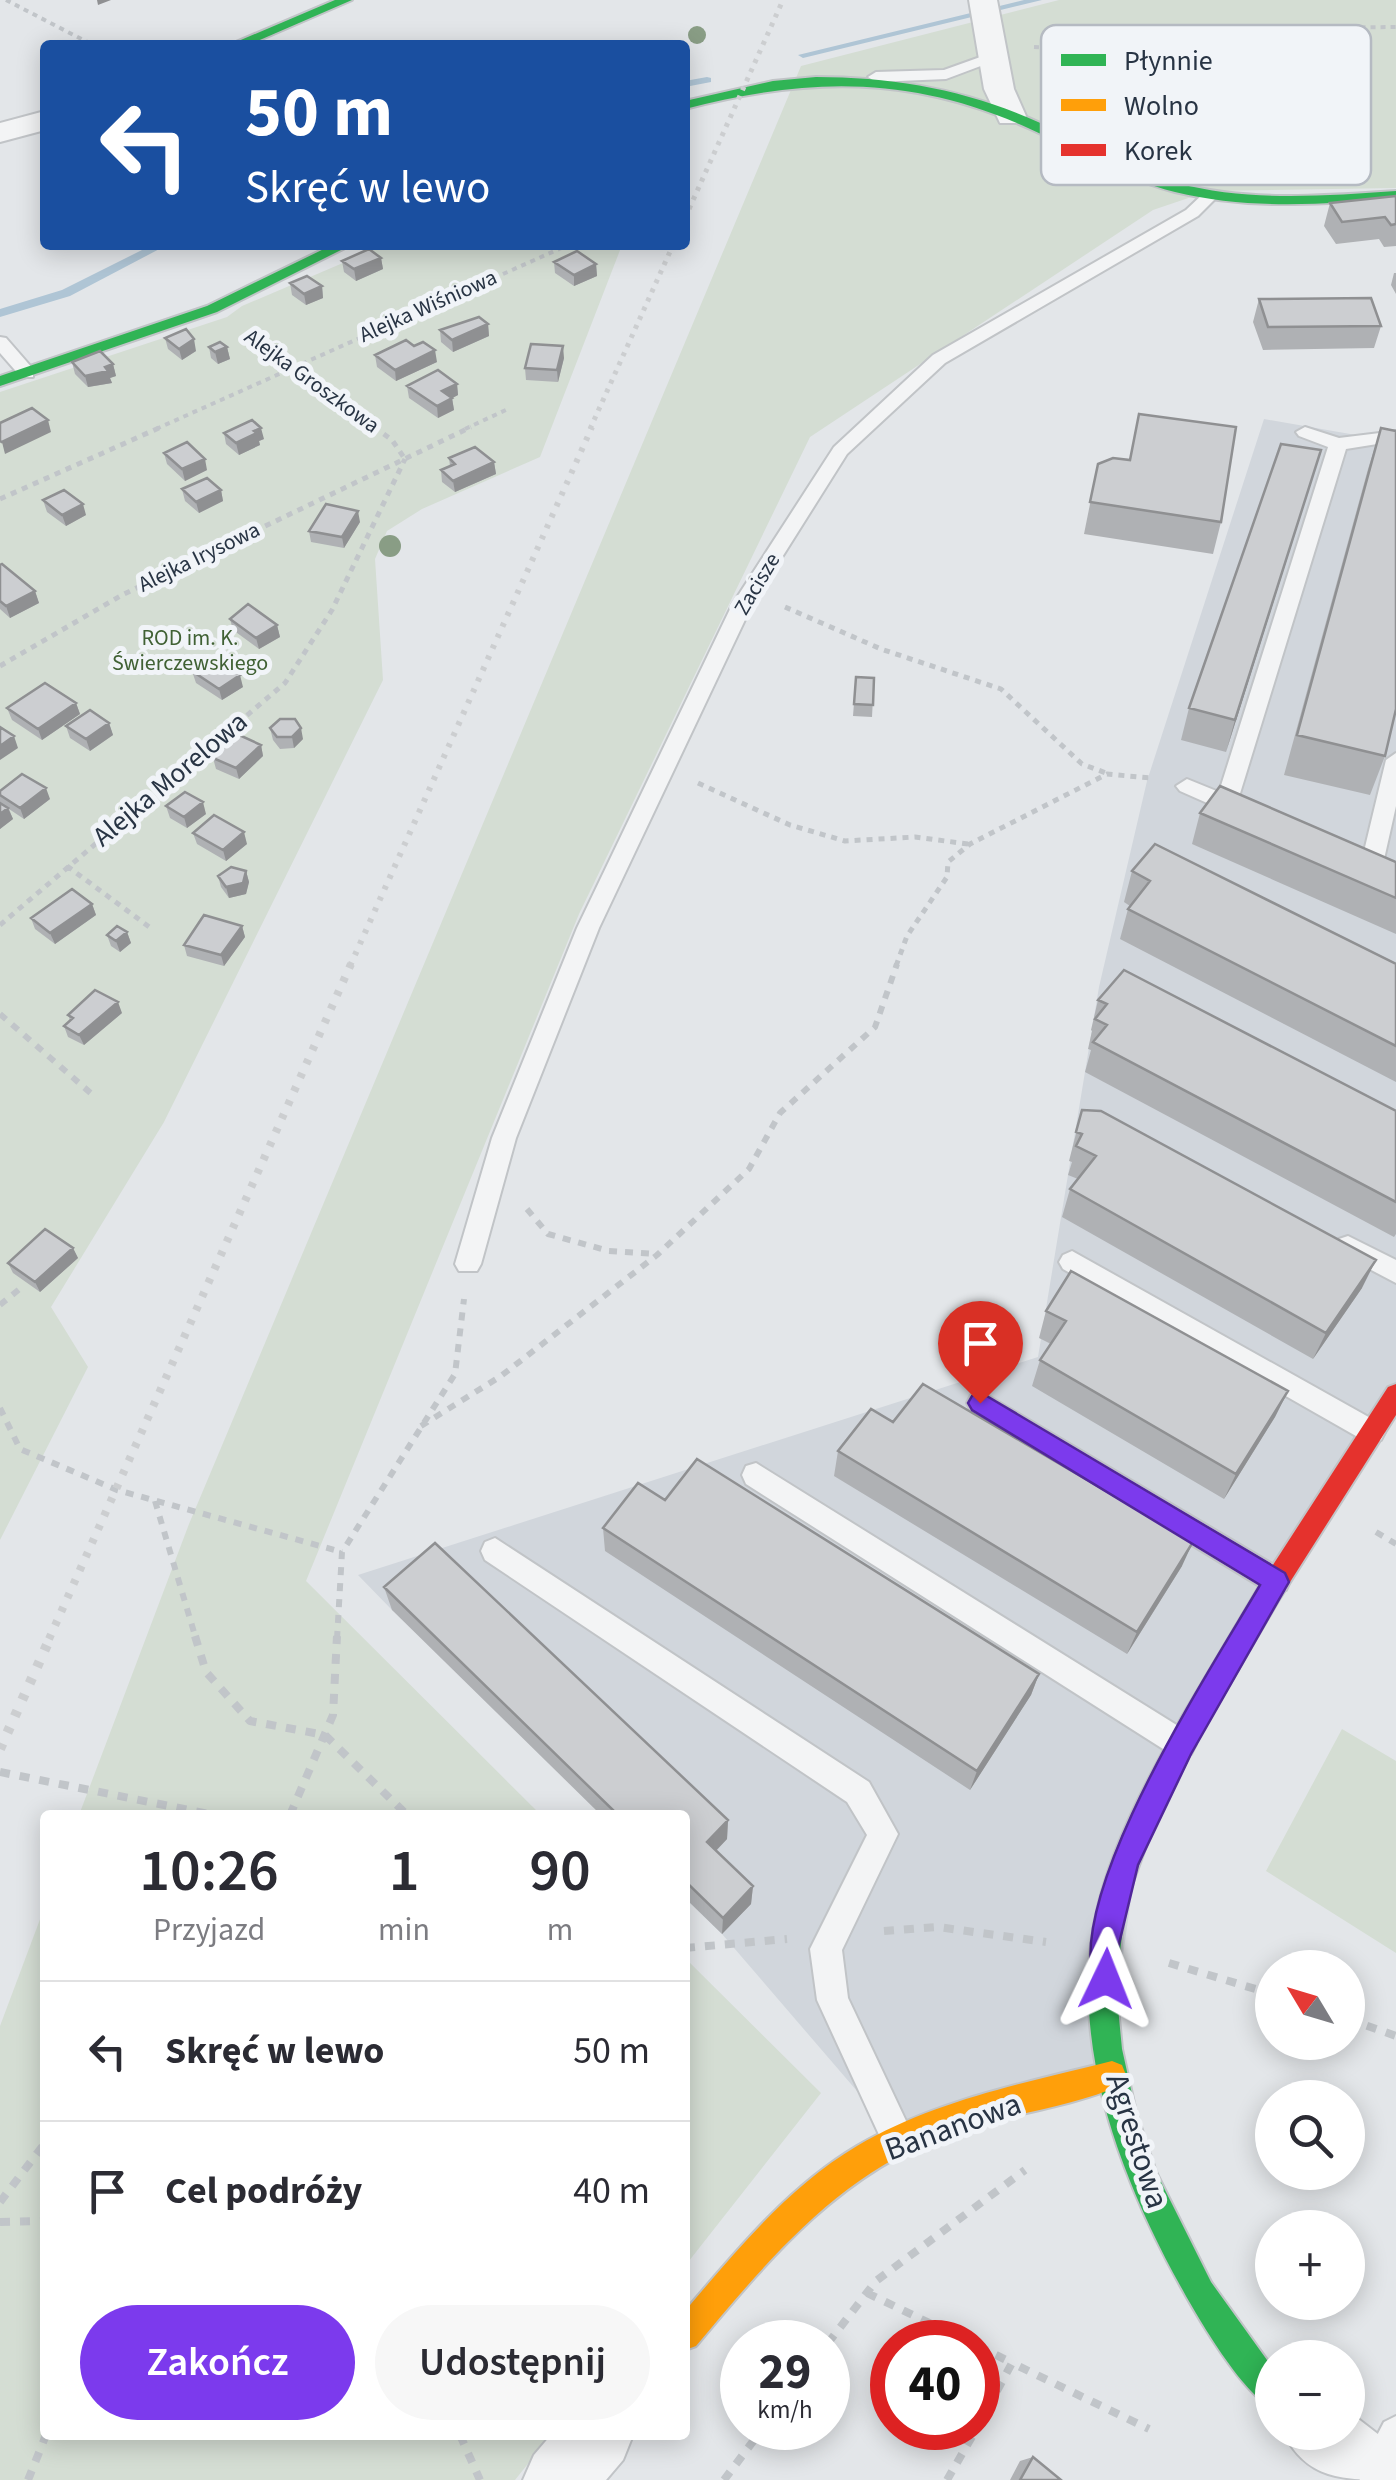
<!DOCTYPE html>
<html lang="pl">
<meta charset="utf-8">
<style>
:root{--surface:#fff;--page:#f7f7f7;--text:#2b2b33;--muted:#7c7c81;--line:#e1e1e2;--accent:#7c3aed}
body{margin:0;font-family:"Source Sans 3",sans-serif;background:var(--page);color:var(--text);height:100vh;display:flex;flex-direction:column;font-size:38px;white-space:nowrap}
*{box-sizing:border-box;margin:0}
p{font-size:32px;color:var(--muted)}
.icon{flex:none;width:55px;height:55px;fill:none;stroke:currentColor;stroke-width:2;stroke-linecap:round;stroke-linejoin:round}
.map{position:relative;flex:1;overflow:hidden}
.details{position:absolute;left:40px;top:1810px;width:650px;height:630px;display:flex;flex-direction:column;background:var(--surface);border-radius:10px;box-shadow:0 5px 25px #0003}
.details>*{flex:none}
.hud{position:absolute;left:40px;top:40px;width:650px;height:210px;border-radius:10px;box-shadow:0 5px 25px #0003;background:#1a4fa0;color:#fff;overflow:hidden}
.needle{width:65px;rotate:308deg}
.buttons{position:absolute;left:1255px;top:1950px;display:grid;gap:20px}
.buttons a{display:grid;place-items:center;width:110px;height:110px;border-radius:50%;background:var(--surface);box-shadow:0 5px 25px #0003;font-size:50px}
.speed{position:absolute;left:720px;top:2320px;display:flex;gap:20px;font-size:50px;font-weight:700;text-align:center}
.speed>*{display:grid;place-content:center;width:130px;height:130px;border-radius:50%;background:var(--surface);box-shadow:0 5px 25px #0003;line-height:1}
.speed small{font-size:25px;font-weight:400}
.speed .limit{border:15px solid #d22;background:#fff;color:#111}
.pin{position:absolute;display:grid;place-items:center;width:85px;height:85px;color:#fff;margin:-102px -42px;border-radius:50% 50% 50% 0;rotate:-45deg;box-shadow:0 0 10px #0007}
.pin .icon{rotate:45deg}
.me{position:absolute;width:110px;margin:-55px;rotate:2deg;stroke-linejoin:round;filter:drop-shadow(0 0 8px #0008)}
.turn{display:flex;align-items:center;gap:35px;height:210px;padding:0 40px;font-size:45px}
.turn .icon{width:130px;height:130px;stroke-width:2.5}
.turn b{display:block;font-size:70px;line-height:85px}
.eta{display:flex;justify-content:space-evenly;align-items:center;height:170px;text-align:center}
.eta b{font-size:60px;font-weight:600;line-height:70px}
.button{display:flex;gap:20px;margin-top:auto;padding:20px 40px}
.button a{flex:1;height:115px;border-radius:60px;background:var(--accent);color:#fff;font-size:40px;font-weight:600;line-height:115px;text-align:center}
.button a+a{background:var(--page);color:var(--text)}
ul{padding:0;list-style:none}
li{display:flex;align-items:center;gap:30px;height:140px;padding:0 40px;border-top:2px solid var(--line)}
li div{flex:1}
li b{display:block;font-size:38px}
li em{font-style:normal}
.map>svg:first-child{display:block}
.built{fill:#d1d6dc}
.green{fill:#d4ddd3}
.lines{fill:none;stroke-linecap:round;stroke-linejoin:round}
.stream{fill:#afc5d5;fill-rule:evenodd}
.lane-casing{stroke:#c1c4c7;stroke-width:4}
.street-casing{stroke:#c1c4c7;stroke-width:4}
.fast-casing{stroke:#c1c4c7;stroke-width:4}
.slow-casing{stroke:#c1c4c7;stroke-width:4}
.jam-casing{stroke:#c1c4c7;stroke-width:4}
.path-far3{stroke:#c1c5c9;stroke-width:4;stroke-dasharray:5 5;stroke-linecap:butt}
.path-far2{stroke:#c1c5c9;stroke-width:5;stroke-dasharray:6 6;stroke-linecap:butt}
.path-far1{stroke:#c1c5c9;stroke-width:6;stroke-dasharray:8 8;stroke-linecap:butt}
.path{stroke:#c1c5c9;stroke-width:8;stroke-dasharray:10 10;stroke-linecap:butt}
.lane{fill:#f3f4f5;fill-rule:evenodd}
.street{fill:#f3f4f5;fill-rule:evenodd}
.fast{fill:#30b455;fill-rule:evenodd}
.slow{fill:#ff9f0a;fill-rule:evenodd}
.jam{fill:#e5322d;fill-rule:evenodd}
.rail-far3{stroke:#ccced0;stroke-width:5;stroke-dasharray:4 6;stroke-linecap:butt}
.rail-far2{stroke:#ccced0;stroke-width:6;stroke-dasharray:4 8;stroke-linecap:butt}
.rail-far1{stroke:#ccced0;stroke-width:8;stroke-dasharray:5 10;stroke-linecap:butt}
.rail{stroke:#ccced0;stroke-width:10;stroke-dasharray:6 12;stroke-linecap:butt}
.tree{fill:#899d85}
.wall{fill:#afb1b4}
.shaded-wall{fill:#8f9092}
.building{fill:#ccced1;stroke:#8f9092;stroke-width:2.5}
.route{fill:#7c3aed;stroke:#51269a;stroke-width:2.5}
.labels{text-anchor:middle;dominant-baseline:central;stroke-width:10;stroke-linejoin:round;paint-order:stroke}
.far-street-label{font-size:22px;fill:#283444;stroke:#f1f4f8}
.far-park-label{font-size:22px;fill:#406134;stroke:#f1f4f8}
.street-label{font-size:28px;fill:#283444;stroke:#f1f4f8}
.near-street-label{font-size:32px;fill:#283444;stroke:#f1f4f8}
.key{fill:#f1f4f8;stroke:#b5bac2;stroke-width:2.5}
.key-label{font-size:28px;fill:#283444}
</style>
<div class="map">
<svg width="1396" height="2480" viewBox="0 0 1396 2480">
<rect width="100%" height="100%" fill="#e3e6e9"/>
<path class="built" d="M1264 419 1396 442V1391L1142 1823 1106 2073 900 2141 722 1934 685 1898V1815L392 1610 358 1575 1038 1357 1099 987 1147 781Z"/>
<path class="green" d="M1059 0H1396V188L1209 191 1153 210 810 437 579 914 306 1581 541 1815H79L189 1524 801 66Z
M385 245H622L540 457 422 509 387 531 375 559 383 680 164 1122 51 1307 88 1367 0 1540V392L227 317 242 306Z
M1342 1729 1396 1761V1953L1266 1871Z
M45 1906V2435H551L515 2480H0V2026Z
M685 1958 821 2093 685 2266Z"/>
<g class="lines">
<path class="stream" d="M1024 0H1042L803 58 798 55Z
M707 77 711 78V82L685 87V81Z
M152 245H167L70 296 0 317V309L62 290Z"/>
<g class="lane-casing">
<path id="lane" d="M997 51 1002 52V58L946 79 876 82 868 77 876 72 944 70Z
M1204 193 1218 196 1198 216 945 363 847 454 752 605 599 928 516 1138 481 1264 477 1271H459L455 1264 492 1138 577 928 732 605 834 447 933 355 1186 210Z
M0 337 6 338 33 369V377H21L0 353Z
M1305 427 1339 438 1396 431V441L1346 449 1238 800 1252 810 1241 818 1180 791 1176 786 1187 779 1219 792 1328 447 1299 436 1296 432Z
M1396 753V806L1382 868 1371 876 1360 868 1386 760Z
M1348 1236 1396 1260V1283L1339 1253 1335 1246 1339 1239Z
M1072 1251 1381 1424 1385 1432 1381 1440 1372 1444 1363 1440 1063 1269 1059 1262 1063 1255Z
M980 1391 1286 1572 1290 1581 1286 1590 1276 1594 1266 1590 971 1411 967 1403 971 1395Z
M756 1463 1191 1734 1196 1744 1191 1754 1181 1758 1171 1754 746 1484 742 1475 746 1466Z
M495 1538 869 1782 898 1834 842 1950 848 1998 915 2140 911 2152 899 2156 887 2152 817 2000 810 1949 867 1835 847 1802 485 1560 481 1551 485 1542Z
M1396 2416V2470L1391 2480H1360L1357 2474 1384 2422Z"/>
</g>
<g class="street-casing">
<path id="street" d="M969 0H997L1014 89 1026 116 1022 123H1000L984 89Z
M45 111V130L0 142V123Z
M1348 2411 1396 2448V2480C1342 2480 1307 2480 1283 2432H1348Z
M551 2435H633L623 2460 606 2480H523L534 2455Z"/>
</g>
<g class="fast-casing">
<path id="fast" d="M335 0H352L248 45H229Z
M816 77C894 77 967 90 1038 122 1084 142 1127 170 1177 183 1248 202 1323 196 1396 191V199C1322 204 1248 210 1175 192 1123 179 1077 150 1028 128 911 75 807 77 685 109V101L773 81Z
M332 245H351L217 312 0 386V376L207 306Z
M1192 1711 1201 1715 1205 1724 1151 1832 1126 1901 1116 1987 1122 2049 1136 2112 1156 2172 1211 2282 1272 2367V2407C1243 2395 1197 2316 1181 2287 1118 2173 1065 2034 1099 1902 1116 1836 1150 1775 1183 1715Z"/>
</g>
<g class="slow-casing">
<path id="slow" d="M1112 2061 1122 2065 1126 2075 1122 2085C1068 2108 1007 2114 952 2133 841 2171 769 2259 696 2346L685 2350V2311C736 2251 788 2187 857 2146 935 2100 1025 2083 1112 2061Z"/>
</g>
<g class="jam-casing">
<path id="jam" d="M1396 1384V1415L1278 1601 1201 1733 1192 1737 1183 1733 1179 1724 1183 1715 1260 1585 1388 1387Z"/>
</g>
<path class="path-far3" d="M6 0 93 45
M1034 47 1156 54 1204 50 1281 28 1396 27
M250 336 378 429
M156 429 568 245
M465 429 510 408"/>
<path class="path-far2" d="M374 427 392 440 405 459
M0 499 161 427
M785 607 881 649 1001 689 1082 764 1106 773
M0 666 122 595 471 427
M698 783 790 825 845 841 915 837 968 844
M67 866 152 929
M0 925 285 683 332 610 405 459
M896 966 907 936 947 877 948 862 970 844 1107 774 1150 778"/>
<path class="path-far1" d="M0 1014 94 1096
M527 1209 548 1234 609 1251 655 1254
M0 1305 22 1287
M0 1408 20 1449 117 1490 342 1552
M421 1426 501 1376 657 1255 749 1169 780 1113 875 1027 897 964
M155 1501 196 1639
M1376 1532 1396 1544
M337 1639 342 1552 455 1374 464 1299"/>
<path class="path" d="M195 1636 206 1672 250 1721 325 1735 407 1815
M0 1772 214 1815
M290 1815 333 1715 337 1636
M884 1931 938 1927 1046 1942
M685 1948 787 1939
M1169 1963 1272 1994
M1348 2019 1396 2036
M0 2202 45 2143
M0 2222 45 2221
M867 2293 969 2342
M828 2343 876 2281 1025 2170
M978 2346 1012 2363
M978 2426 1012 2363 1149 2429
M460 2435 480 2480
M28 2480 46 2435
M724 2480 763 2428
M947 2480 977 2428"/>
<use href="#lane" class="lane"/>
<use href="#street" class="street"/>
<use href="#fast" class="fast"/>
<use href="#slow" class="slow"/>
<use href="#jam" class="jam"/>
<path class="rail-far3" d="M685 218 783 0
M590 429 673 245"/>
<path class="rail-far2" d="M350 966 592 427"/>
<path class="rail-far1" d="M49 1639 351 964"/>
<path class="rail" d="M0 1749 51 1636"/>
</g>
<g class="tree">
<circle cx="697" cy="35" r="9"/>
<circle cx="390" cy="546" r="11"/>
</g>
<path class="wall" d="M1396 196V246L1384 247 1379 239 1336 244 1324 226 1330 203Z
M381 258 383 269 356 281 344 272 342 261Z
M554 262 596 264 597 276 574 286 555 273Z
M1394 273H1396V294L1391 285Z
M290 283 322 286 323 298 306 305 292 295Z
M1259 299 1381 326 1374 348 1263 350 1253 322Z
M488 324 489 336 453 352 441 342 440 330Z
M165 338 196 351 182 360 168 349Z
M209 347H227L230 359 218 364 211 358Z
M375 355 437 362 396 381 377 367Z
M564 358 558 382 526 380 525 368Z
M72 362 113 364 116 376 110 378 112 383 88 387 75 374Z
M457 384 458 395 452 398 454 410 438 418 409 398 407 386Z
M1381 428 1385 756 1370 795 1284 775 1368 469Z
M224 433 264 439 259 441 260 445 239 455 226 444Z
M1321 450 1226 752 1181 740 1189 708Z
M164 453 207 470 185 481 167 464Z
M449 458 494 462 496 474 455 492 442 482 441 470 450 466Z
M1098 464 1221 522 1213 554 1084 534Z
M182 489 221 490 223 501 199 513 185 501Z
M43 500 86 515 66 526 47 512Z
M360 522 344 548 311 542 309 531Z
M0 565 35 591 39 603 10 618 0 609Z
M230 619 277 625 280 637 259 649 233 630Z
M192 671 243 687 222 700 196 683Z
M856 677 874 678 872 717 853 716Z
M76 703 80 714 42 740 12 720 7 708Z
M109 723 113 735 90 751 70 738 66 726Z
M270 728 303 739 294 748 280 749 273 740Z
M261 745 263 756 239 779 216 769 213 758Z
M0 791 50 799 24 819 9 809 13 819 0 829Z
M166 806 206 814 187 828 170 818Z
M1200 813 1396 862V934L1192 844Z
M193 833 247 844 226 861 197 844Z
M246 871 249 882 246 894 229 898 221 887 218 876Z
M1132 871 1396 964V1082L1120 939 1128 909 1130 906 1124 902Z
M92 904 96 915 55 944 35 929 31 918Z
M242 926 245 937 224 966 187 956 184 945Z
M127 932 131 943 120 952 111 946 107 935Z
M1098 1000 1396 1111V1234L1394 1237 1085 1072 1091 1050 1088 1049 1092 1031 1091 1030Z
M122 1013 84 1045 68 1037 64 1026 70 1020 68 1015Z
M1082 1110 1362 1288 1313 1359 1062 1217 1070 1189 1078 1179 1068 1175 1072 1162 1069 1161Z
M73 1248 78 1258 40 1292 13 1273 8 1263Z
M1046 1311 1288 1391 1275 1417 1224 1499 1032 1386 1040 1360 1051 1344 1039 1338Z
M893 1422 1182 1566 1127 1654 834 1476 838 1451Z
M603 1528 1039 1674 1031 1695 970 1790 605 1551Z
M384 1587 728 1820 727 1839 716 1851 753 1886 751 1904 722 1934 685 1898V1815H601L392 1610Z
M1033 2457 1061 2480H1010L1020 2461Z"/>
<path class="shaded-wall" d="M97 0H111L98 5Z
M381 258 383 269 356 281 354 269Z
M596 264 597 276 574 286V275Z
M322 286 323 298 306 305 304 294Z
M488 324 489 336 453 352 452 340Z
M194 339 196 351 182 360 179 349Z
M563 346 564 358 558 382 557 370Z
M227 347 230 359 218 364 215 352Z
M435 350 437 362 396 381 395 370Z
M113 364 116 376 110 378 112 383 88 387 85 376Z
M457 384 458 395 443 403 442 391Z
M452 398 454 410 438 418 437 406Z
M48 420 51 432 5 454 2 442Z
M261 428 264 439 259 441 260 445 239 455 236 443Z
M1321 450 1311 483 1226 752 1235 720Z
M205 459 207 470 185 481 182 469Z
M494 462 496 474 455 492 453 481Z
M221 490 223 501 199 513 196 502Z
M83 504 86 515 66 526 62 515Z
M358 511 360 522 344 548 342 537Z
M35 591 39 603 10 618 6 606Z
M277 625 280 637 259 649 256 638Z
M240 675 243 687 222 700 219 689Z
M76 703 80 714 42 740 38 729Z
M109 723 113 735 90 751 86 739Z
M301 728 303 739 294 748 292 737Z
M14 736 18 748 0 760V746Z
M261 745 263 756 239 779 236 768Z
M46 788 50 799 24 819 20 808Z
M203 802 206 814 187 828 184 817Z
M8 808 13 819 0 829V814Z
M244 832 247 844 226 861 223 850Z
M246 871 249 882 246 894 229 898 226 887Z
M92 904 96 915 55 944 50 933Z
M242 926 245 937 224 966 221 955Z
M127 932 131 943 120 952 116 941Z
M118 1002 122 1013 84 1045 79 1035Z
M73 1248 78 1258 40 1292 35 1282Z
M1376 1260 1362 1288 1313 1359 1326 1333Z
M1288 1391 1275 1417 1224 1499 1236 1474Z
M1193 1542 1182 1566 1127 1654 1137 1632Z
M1039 1674 1031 1695 970 1790 977 1771Z
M728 1820 727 1839 706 1861 707 1842Z
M753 1886 751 1904 722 1934 723 1918Z"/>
<path class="building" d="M1396 196V224L1391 225 1385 217 1342 222 1330 203Z
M369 249 381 258 354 269 342 261Z
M577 251 596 264 574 275 554 262Z
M307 276 322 286 304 294 290 283Z
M1371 298 1381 326 1268 327 1259 299Z
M479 317 488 324 452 340 440 330Z
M186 329 194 339 179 349 165 338Z
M406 340 414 346 423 342 435 350 395 370 375 355Z
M220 342 227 347 215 352 209 347Z
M531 344 563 346 557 370 525 368Z
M100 351 113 364 105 367 108 371 85 376 72 362Z
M438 370 457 384 442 391 452 398 437 406 407 386Z
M32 408 48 420 2 442 0 441V423Z
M1139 414 1236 427 1221 522 1090 502 1098 464 1113 458 1130 460Z
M252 420 261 428 254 431 257 433 236 443 224 433Z
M1381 428 1396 431V709L1385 756 1297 735Z
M187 442 205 459 182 469 164 453Z
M1281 444 1321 450 1235 720 1189 708Z
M475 447 494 462 453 481 441 470 455 464 449 458Z
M207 478 221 490 196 502 182 489Z
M64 490 83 504 62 515 43 500Z
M326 504 358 511 342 537 309 531Z
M2 564 35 591 6 606 0 601V565Z
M248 604 277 625 256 638 230 619Z
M212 658 240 675 219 689 192 671Z
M856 677 874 678 873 705 854 704Z
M45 683 76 703 38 729 7 708Z
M90 710 109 723 86 739 66 726Z
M280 719H295L301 728 292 737H277L270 728Z
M0 727 14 736 0 746Z
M237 734 261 745 236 768 213 758Z
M22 774 46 788 20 808 0 795V791Z
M1220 786 1396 862V898L1200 813Z
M185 792 203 802 184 817 166 806Z
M0 803 8 808 0 814Z
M214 815 244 832 223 850 193 833Z
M1155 844 1396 964V1046L1128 909 1150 881 1132 871Z
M231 867 246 871 243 883 226 887 218 876Z
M72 889 92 904 50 933 31 918Z
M204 915 242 926 221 955 184 945Z
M117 926 127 932 116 941 107 935Z
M1124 970 1396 1111V1202L1093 1042 1107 1025 1095 1019 1107 1004 1098 1000Z
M95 990 118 1002 79 1035 64 1026 73 1018 68 1015Z
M1082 1110 1101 1111 1376 1260 1326 1333 1070 1189 1096 1156 1076 1146 1082 1134 1076 1132Z
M45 1229 73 1248 35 1282 8 1263Z
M1071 1271 1288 1391 1236 1474 1040 1360 1066 1321 1046 1311Z
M923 1384 1193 1542 1137 1632 838 1451 871 1409 893 1422Z
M697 1459 1039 1674 977 1771 603 1528 638 1483 665 1500Z
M435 1543 728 1820 707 1842 753 1886 723 1918 685 1881V1815H618L384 1587Z
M1033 2457 1061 2480H1020Z"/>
<path class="route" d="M980 1392 1285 1573 1289 1582 1191 1754 1138 1865 1118 1948 1120 1979 1116 1989 1106 1993 1096 1989C1059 1900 1213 1666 1260 1585L972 1410 968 1403 972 1396Z"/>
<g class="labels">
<g class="far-street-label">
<text transform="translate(428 306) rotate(-24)">Alejka Wiśniowa</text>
<text transform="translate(312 381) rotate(36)">Alejka Groszkowa</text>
<text transform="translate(199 557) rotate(-26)">Alejka Irysowa</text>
<text transform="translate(757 584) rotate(-59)">Zacisze</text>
</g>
<g class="far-park-label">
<text x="190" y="638">ROD im. K.<tspan x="190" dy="25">Świerczewskiego</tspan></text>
</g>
<g class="street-label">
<text transform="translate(170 779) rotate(-40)">Alejka Morelowa</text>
</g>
<g class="near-street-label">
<text transform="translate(953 2127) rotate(-20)">Bananowa</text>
<text transform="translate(1137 2141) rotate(72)">Agrestowa</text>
</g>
</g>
<rect x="1041" y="25" width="330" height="160" rx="15" class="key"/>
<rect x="1061" y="54" width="45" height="12" fill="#30b455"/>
<rect x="1061" y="99" width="45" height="12" fill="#ff9f0a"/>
<rect x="1061" y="144" width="45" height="12" fill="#e5322d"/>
<g class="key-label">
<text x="1124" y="70">Płynnie</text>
<text x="1124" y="115">Wolno</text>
<text x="1124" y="160">Korek</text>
</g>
</svg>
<div class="buttons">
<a><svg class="needle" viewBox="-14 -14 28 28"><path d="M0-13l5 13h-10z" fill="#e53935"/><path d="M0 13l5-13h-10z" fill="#7c7c81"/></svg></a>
<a><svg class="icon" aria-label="search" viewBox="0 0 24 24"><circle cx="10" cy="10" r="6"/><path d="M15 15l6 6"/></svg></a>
<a>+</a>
<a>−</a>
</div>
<div class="speed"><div>29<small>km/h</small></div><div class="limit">40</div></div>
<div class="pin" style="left:980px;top:1403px;background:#d93025"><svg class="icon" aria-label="arrive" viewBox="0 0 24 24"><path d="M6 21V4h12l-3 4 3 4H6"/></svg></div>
<svg class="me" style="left:1106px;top:1979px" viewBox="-20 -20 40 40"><path d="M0-17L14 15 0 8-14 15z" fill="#7c3aed" stroke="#fff" stroke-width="4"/></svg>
<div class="hud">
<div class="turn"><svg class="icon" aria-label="left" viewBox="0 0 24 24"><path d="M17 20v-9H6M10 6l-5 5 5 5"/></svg><div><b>50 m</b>Skręć w lewo</div></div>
</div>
<section class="details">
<div class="eta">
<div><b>10:26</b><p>Przyjazd</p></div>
<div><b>1</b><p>min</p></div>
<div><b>90</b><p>m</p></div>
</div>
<ul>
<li><svg class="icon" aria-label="left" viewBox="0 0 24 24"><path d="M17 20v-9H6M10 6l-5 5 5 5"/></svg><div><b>Skręć w lewo</b></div><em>50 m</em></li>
<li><svg class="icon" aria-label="arrive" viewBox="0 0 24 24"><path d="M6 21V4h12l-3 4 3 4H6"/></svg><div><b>Cel podróży</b></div><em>40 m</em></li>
</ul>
<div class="button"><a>Zakończ</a><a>Udostępnij</a></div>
</section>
</div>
